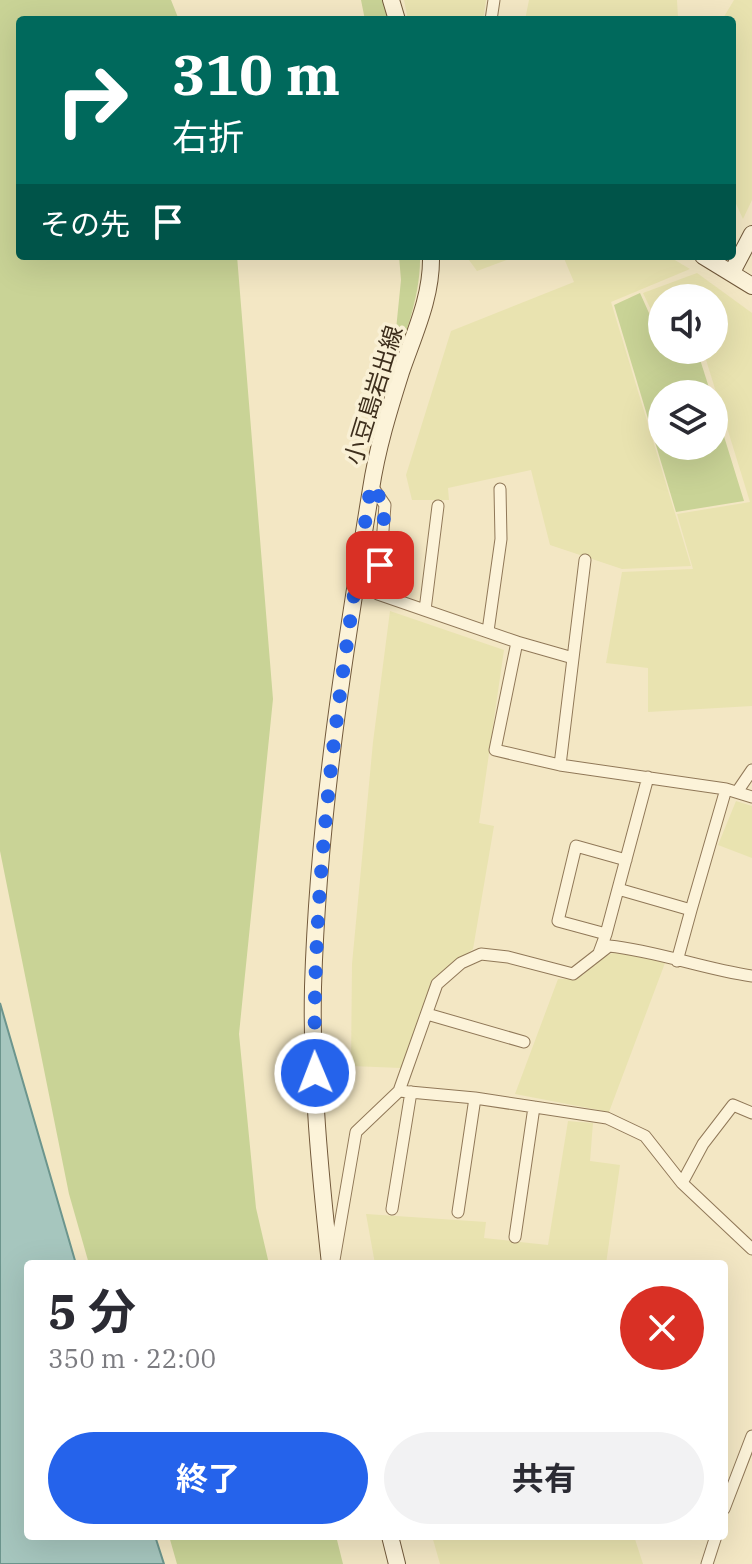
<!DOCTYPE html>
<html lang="ja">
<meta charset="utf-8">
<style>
:root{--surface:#fff;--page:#f2f2f3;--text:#2b2b33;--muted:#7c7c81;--accent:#2563eb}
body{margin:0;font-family:"IBM Plex Serif","Noto Sans JP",serif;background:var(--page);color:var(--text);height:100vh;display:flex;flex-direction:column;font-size:30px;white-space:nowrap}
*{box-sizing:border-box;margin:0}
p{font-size:26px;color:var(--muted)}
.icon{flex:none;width:44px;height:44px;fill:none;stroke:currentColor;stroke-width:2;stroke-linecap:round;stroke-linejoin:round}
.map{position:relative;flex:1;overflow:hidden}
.sheet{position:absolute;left:24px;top:1260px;width:704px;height:280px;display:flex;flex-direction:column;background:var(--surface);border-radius:8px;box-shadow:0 8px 32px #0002}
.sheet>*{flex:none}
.guide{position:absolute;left:16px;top:16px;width:720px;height:244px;border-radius:8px;box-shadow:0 8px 32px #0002;background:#00695c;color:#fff;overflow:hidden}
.fabs{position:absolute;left:648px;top:284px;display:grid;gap:16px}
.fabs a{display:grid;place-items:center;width:80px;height:80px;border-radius:50%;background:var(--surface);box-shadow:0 8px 32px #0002;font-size:40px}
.pin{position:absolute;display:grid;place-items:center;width:68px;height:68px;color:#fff;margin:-34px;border-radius:16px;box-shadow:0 4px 12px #0006}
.me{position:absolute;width:88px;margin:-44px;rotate:359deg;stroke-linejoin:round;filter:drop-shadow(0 0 6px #0008)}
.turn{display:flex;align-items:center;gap:28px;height:168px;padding:0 24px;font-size:36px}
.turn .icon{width:104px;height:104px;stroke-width:2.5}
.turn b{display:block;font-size:56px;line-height:68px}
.then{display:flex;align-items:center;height:76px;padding:0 24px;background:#0003;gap:16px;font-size:30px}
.round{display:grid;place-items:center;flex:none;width:84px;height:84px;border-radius:42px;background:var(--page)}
.overview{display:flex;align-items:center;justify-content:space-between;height:136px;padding:0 24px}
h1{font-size:48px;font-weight:700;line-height:60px}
.button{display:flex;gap:16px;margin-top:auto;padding:16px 24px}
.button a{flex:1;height:92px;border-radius:48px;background:var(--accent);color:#fff;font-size:32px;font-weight:700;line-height:92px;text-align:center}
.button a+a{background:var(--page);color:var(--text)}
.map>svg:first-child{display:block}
.farmland{fill:#e9e3b0}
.green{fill:#c9d396}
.water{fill:#a6c6be;stroke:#6c958d;stroke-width:2}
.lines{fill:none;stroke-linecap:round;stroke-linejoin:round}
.street-casing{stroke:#907858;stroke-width:13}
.secondary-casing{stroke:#72593b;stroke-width:18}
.street{stroke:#fcf3d9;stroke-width:11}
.secondary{stroke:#fcf3d9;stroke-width:16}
.route{stroke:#2563eb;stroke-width:14;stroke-dasharray:0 25.2}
.labels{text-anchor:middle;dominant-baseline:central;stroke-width:7;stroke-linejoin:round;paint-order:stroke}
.street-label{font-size:24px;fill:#3e2f1d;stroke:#f9f0d5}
</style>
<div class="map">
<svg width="752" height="1564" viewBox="0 0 752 1564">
<rect width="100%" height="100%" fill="#f3e7c4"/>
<path class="farmland" d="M404 0H486L483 20H408Z
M529 0H677L678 18 706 17 704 20H525Z
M734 0H752V200L743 219 732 195V20H722Z
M466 256H517L477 271Z
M563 256H668L690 269 611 302 691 566 622 569 550 545 531 470 448 488 449 500H412L406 475 451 331 574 282Z
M697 273 752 313V706L648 712V668L606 663 622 572 693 569 677 514 750 502 703 350H714V298H662V333L643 293Z
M390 611 504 650 479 823 494 826 473 949 433 980 401 1068 351 1066 352 964 373 742Z
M736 801 752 806V858L718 845Z
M613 953 646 955 665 963 609 1112 515 1094 558 979H575L583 975 601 958Z
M568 1121 593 1123 590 1161 620 1165 606 1264H375L366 1214 486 1222 484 1238 548 1245Z
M432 1536H634L643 1564H440Z"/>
<path class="green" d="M0 0H171L179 20H20V256H237L273 699 239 1034 256 1208 269 1264H89L69 1194 0 851Z
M361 0H384L391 20H365Z
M399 256H420C421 298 403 339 391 379L401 280Z
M640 293 662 342V350H697L711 394H662V446H714V404L744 501 676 512 614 305Z
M169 1536H336L343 1564H177Z"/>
<path class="water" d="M0 1003 76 1264H28V1536H155L164 1564H0Z"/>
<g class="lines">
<g class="street-casing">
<path id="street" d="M491 20 494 0
M372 486 385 505 378 594 517 642 495 750 560 765 726 789 752 797
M425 610 438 506
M488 631 501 539 500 489
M517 642 573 658
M560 765 585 560
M648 777 618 889 691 910 726 789
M737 792 752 770
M606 934 618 889
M599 953 606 934 558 921 576 846 626 860
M677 961 691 910
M427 1014 524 1042
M399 1091 475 1098 607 1118 645 1136 682 1183 752 1249
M682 1183 703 1144 733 1105 752 1113
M392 1209 411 1092
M458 1212 475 1098
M515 1237 534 1107
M334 1260 356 1132 399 1091 437 984 461 963 481 954 508 957 573 974 609 946C658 951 703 969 752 976
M724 1509 752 1436
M707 1564 716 1536"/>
</g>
<g class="secondary-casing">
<path id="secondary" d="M391 0 397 20
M703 256 752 286
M732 272 752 234
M330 1264C320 1172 311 1080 313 987 318 820 344 654 371 489 377 449 389 410 401 372 414 334 432 297 431 256
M390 1536 397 1564"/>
</g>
<use href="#street" class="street"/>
<use href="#secondary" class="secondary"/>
</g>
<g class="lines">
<path class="route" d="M315 1073C311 874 340 681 371 485L385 505 380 565"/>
</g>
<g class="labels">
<g class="street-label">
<text transform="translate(373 395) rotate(-73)">小豆島岩出線</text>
</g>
</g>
</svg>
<div class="fabs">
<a><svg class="icon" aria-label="sound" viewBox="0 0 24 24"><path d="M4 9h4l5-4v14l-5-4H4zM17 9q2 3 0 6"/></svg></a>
<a><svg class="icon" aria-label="layers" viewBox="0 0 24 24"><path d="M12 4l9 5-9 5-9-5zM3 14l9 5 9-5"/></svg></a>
</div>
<div class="pin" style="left:380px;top:565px;background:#d93025"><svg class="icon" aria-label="arrive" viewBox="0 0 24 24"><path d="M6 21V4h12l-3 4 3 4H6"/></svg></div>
<svg class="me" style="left:315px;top:1073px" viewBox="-20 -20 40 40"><circle r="17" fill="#2563eb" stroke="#fff" stroke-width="3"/><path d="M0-11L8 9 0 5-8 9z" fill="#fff"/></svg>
<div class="guide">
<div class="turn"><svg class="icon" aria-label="right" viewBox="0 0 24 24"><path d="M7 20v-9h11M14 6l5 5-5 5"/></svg><div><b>310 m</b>右折</div></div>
<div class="then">その先<svg class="icon" aria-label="arrive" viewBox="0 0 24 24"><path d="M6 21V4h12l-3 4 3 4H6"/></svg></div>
</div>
<section class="sheet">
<div class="overview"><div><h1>5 分</h1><p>350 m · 22:00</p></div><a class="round" style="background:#d93025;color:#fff"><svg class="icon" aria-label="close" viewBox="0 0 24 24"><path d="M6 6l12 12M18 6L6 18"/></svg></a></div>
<div class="button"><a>終了</a><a>共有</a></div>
</section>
</div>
